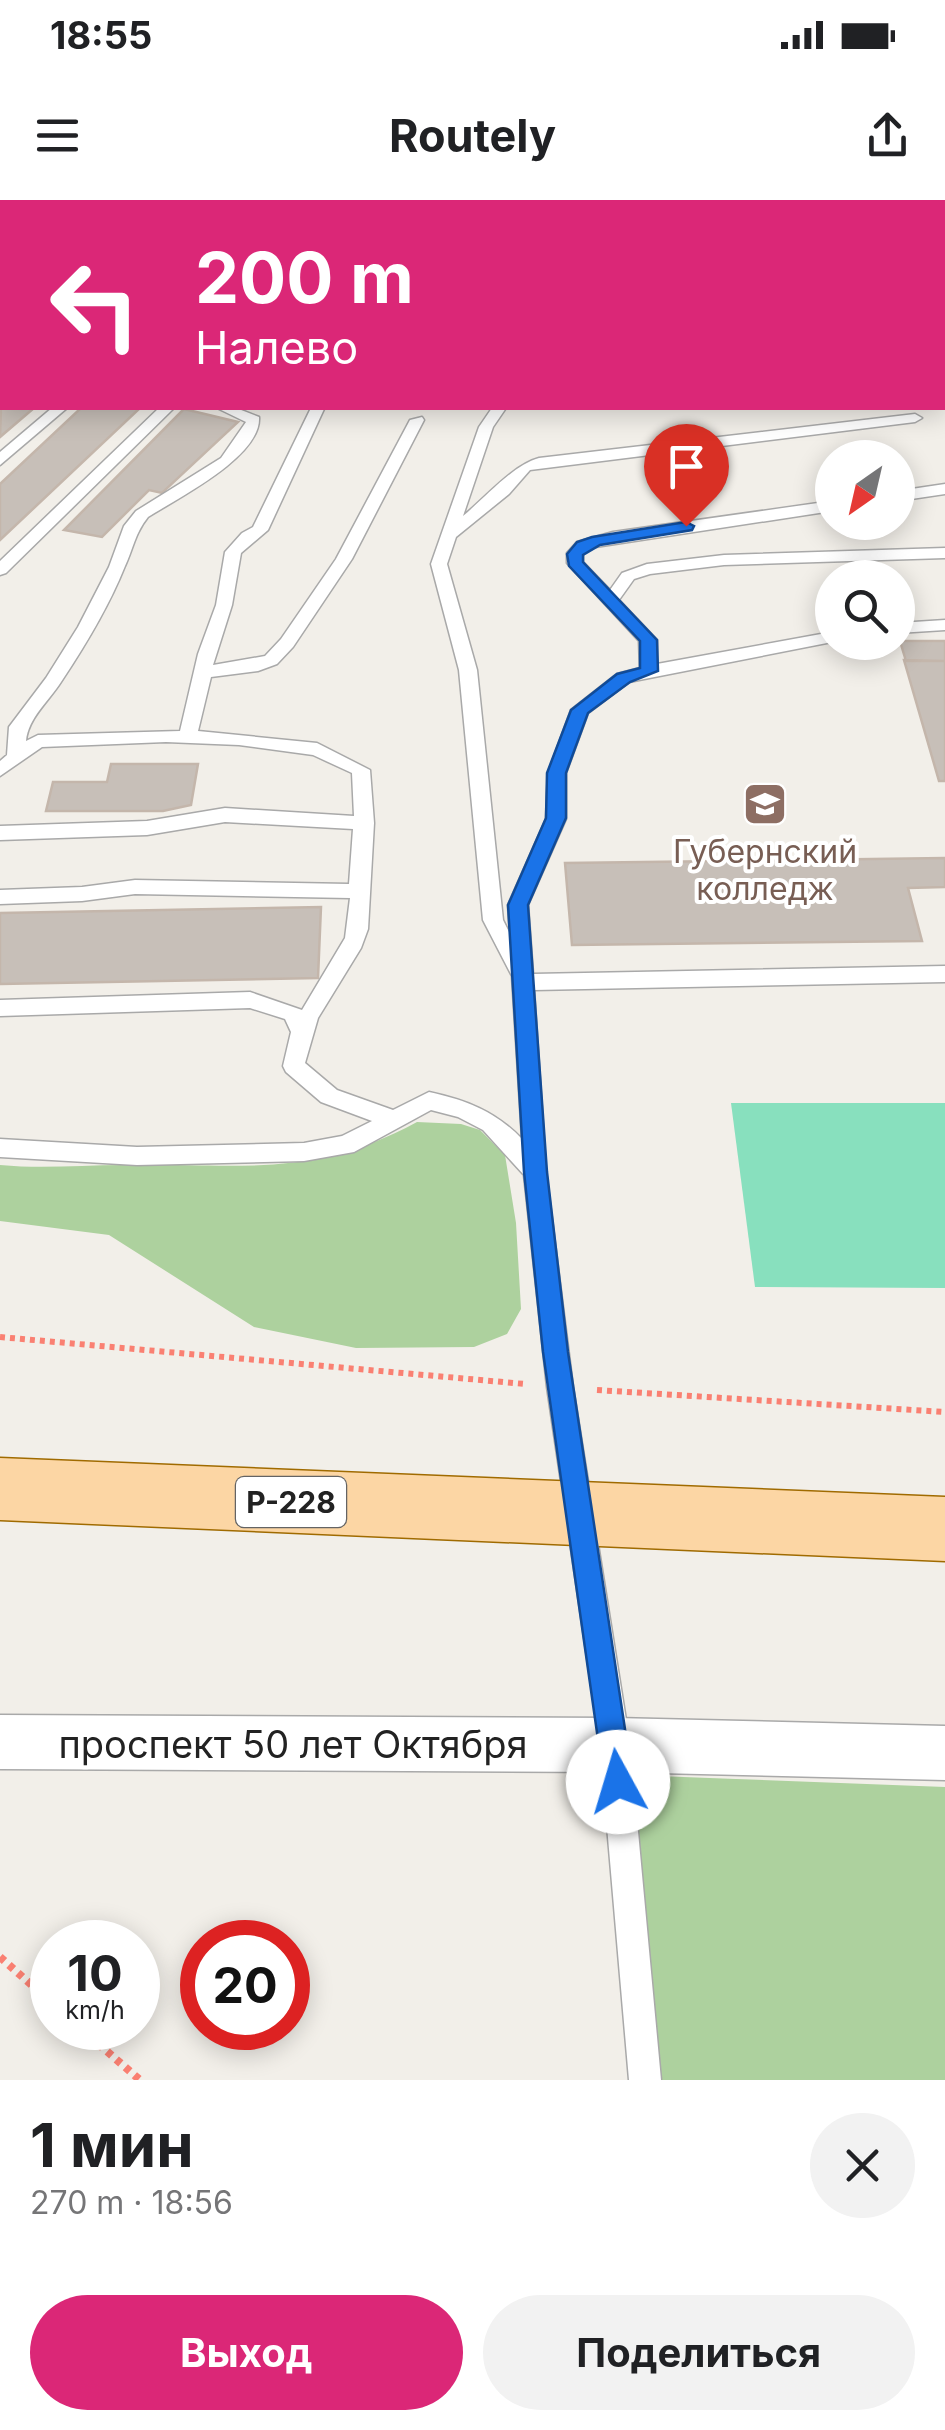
<!DOCTYPE html>
<html lang="ru">
<meta charset="utf-8">
<style>
:root{--surface:#fff;--page:#f2f2f2;--text:#202124;--muted:#757577;--accent:#db2777}
body{margin:0;font-family:Inter,sans-serif;background:var(--page);color:var(--text);height:100vh;display:flex;flex-direction:column;font-size:38px;white-space:nowrap}
*{box-sizing:border-box;margin:0}
p{font-size:32px;color:var(--muted)}
.icon{flex:none;width:55px;height:55px;fill:none;stroke:currentColor;stroke-width:2;stroke-linecap:round;stroke-linejoin:round}
.map{position:relative;height:1880px;overflow:hidden}
.drawer{display:flex;flex-direction:column;background:var(--surface);flex:1}
.drawer>*{flex:none}
.hud{position:absolute;left:0px;top:0px;width:945px;height:210px;box-shadow:0 5px 25px #0003;background:#db2777;color:#fff;overflow:hidden}
.needle{width:65px;rotate:214deg}
.controls{position:absolute;left:815px;top:240px;display:grid;gap:20px}
.controls a{display:grid;place-items:center;width:100px;height:100px;border-radius:50%;background:var(--surface);box-shadow:0 5px 25px #0003;font-size:50px}
.speed{position:absolute;left:30px;top:1720px;display:flex;gap:20px;font-size:50px;font-weight:700;text-align:center}
.speed>*{display:grid;place-content:center;width:130px;height:130px;border-radius:50%;background:var(--surface);box-shadow:0 5px 25px #0003;line-height:1}
.speed small{font-size:25px;font-weight:400}
.speed .limit{border:15px solid #d22;background:#fff;color:#111}
.pin{position:absolute;display:grid;place-items:center;width:85px;height:85px;color:#fff;margin:-102px -42px;border-radius:50% 50% 50% 0;rotate:-45deg;box-shadow:0 0 10px #0007}
.pin .icon{rotate:45deg}
.me{position:absolute;width:110px;margin:-55px;rotate:354deg;stroke-linejoin:round;filter:drop-shadow(0 0 8px #0008)}
.turn{display:flex;align-items:center;gap:35px;height:210px;padding:0 30px;font-size:45px}
.turn .icon{width:130px;height:130px;stroke-width:2.5}
.turn b{display:block;font-size:70px;line-height:85px}
.round{display:grid;place-items:center;flex:none;width:105px;height:105px;border-radius:52px;background:var(--page)}
.summary{display:flex;align-items:center;justify-content:space-between;height:170px;padding:0 30px}
h1{font-size:60px;font-weight:700;line-height:75px}
.primary-button{display:flex;gap:20px;margin-top:auto;padding:20px 30px}
.primary-button a{flex:1;height:115px;border-radius:60px;background:var(--accent);color:#fff;font-size:40px;font-weight:700;line-height:115px;text-align:center}
.primary-button a+a{background:var(--page);color:var(--text)}
.status{display:flex;justify-content:space-between;align-items:center;height:70px;padding:0 50px;background:var(--surface);direction:ltr}
.status svg{height:28px;fill:currentColor}
header{display:flex;justify-content:space-between;align-items:center;height:130px;padding:0 30px;background:var(--surface);font-size:45px;font-weight:700}
.map>svg:first-child{display:block}
.forest{fill:#add19e}
.pitch{fill:#88e0be}
.building{fill:#c7bfb8;stroke:#c4b6ab;stroke-width:2.5}
.lines{fill:none;stroke-linecap:round;stroke-linejoin:round}
.lane-casing{stroke:#a9a9a9;stroke-width:3}
.street-casing{stroke:#a9a9a9;stroke-width:3}
.primary-casing{stroke:#a06b00;stroke-width:3}
.path-far1{stroke:#fa8072;stroke-width:6;stroke-dasharray:5 5;stroke-linecap:butt}
.path{stroke:#fa8072;stroke-width:8;stroke-dasharray:6 6;stroke-linecap:butt}
.lane{fill:#fff;fill-rule:evenodd}
.street{fill:#fff;fill-rule:evenodd}
.primary{fill:#fcd6a4;fill-rule:evenodd}
.route{fill:#1a73e8;stroke:#114b97;stroke-width:2.5}
.labels{text-anchor:middle;dominant-baseline:central;stroke-width:8;stroke-linejoin:round;paint-order:stroke}
.shield{fill:#fff;stroke:#646464;stroke-width:2.5}
.shield-label{font-size:30px;font-weight:bold;fill:#222}
.education-label{font-size:32px;fill:#785e54;stroke:#fff}
.near-street-label{font-size:38px;fill:#222;stroke:#fff}
</style>
<div class="status"><b>18:55</b><svg viewBox="0 0 49 12"><path d="M0 12V9h3v3zM5 12V6h3v6zM10 12V3h3v9zM15 12V0h3v12zM26 1h20v11H26zM47 4h2v5h-2z"/></svg></div>
<header><svg class="icon" aria-label="menu" viewBox="0 0 24 24"><path d="M4 6h16M4 12h16M4 18h16"/></svg>Routely<svg class="icon" aria-label="share" viewBox="0 0 24 24"><path d="M12 15V3M7 8l5-5 5 5M5 13v7h14v-7"/></svg></header>
<div class="map">
<svg width="945" height="1880" viewBox="0 0 945 1880">
<rect width="100%" height="100%" fill="#f2efe9"/>
<path class="forest" d="M417 922 461 924 480 930 505 955 516 1023 521 1109 507 1134 474 1147 356 1148 254 1127 109 1035 0 1021V965C42 969 82 965 123 965 237 963 310 980 417 922Z
M631 1575 945 1587V1880H660Z"/>
<path class="pitch" d="M731 903H945V1088L755 1087Z"/>
<path class="building" d="M2 179V208H34L0 237Z
M81 208H140L0 340V284Z
M184 209 238 222 162 293 149 290 102 337 64 330Z
M900 441H945V461H906Z
M904 460 945 461V581H939Z
M111 564H198L191 605 163 611H46L53 582H107Z
M945 658V687L908 688 922 741 572 745 565 663Z
M321 707 318 778 0 784V713Z"/>
<g class="lines">
<g class="lane-casing">
<path id="lane" d="M942 82 945 83V91L942 90Z
M942 115H945V123H942Z
M0 118H2V126H0Z
M942 142 945 143V151H942Z
M52 208H67L0 265V252Z
M159 208H174L6 373 0 375V361Z
M217 208H236L259 217C262 256 178 298 148 317 135 333 133 349 125 366 109 406 85 446 61 482 49 501 28 518 26 541L38 535 180 531 198 454 216 405 225 352 242 333 253 327 311 208 324 209 268 330 241 353 232 405 213 465 265 456 281 439 336 359 410 220 422 217 424 220 352 359 293 447 277 464 258 471 211 477 198 531 317 543 370 570 374 623 368 729 361 748 318 818 305 863 337 890 393 910 429 892C466 900 495 911 522 939L512 776 483 720 459 470 431 364 479 227 492 208H506L493 227 463 316C486 297 513 265 539 258L915 214 922 218 915 222 530 270 509 294 456 337 447 364 477 470 503 720 510 734 508 705 546 619 548 573 571 510 617 474 640 468 639 441 567 363V353L577 342 613 332 832 301V311L589 348 583 354V362L610 390 622 373 647 364 724 355 945 348V358L724 365 650 374 634 379 619 400 657 440V464L832 432V442L629 482 588 513 566 573V619L528 705 533 774 945 766V782L534 790 546 972 573 1187 630 1545 661 1880H629L600 1545 547 1187 524 975 483 930 458 917 431 910 354 952 304 961 137 965 0 957V939L137 947 304 943 342 936 372 921 321 902 286 872 283 866 291 832 285 819 250 808 0 816V800L250 792 302 810 345 738 350 698 135 694 82 701 0 704V690L82 687 135 680 349 684 353 629 225 622 147 635 0 640V626L147 621 225 608 354 616 352 573 313 555 239 545 166 542 42 547 0 576V561L7 555 9 527 46 478 78 427 109 367 124 326 136 311 221 258 246 222Z
M945 284V294L898 301V291Z
M945 420V430L898 433V423Z"/>
</g>
<g class="street-casing">
<path id="street" d="M0 1515 615 1518 945 1526V1580L615 1572 0 1569Z"/>
</g>
<g class="primary-casing">
<path id="primary" d="M0 1258 945 1297V1361L0 1320Z"/>
</g>
<path class="path-far1" d="M0 1137 525 1184
M597 1190 945 1212"/>
<path class="path" d="M0 1757 52 1803
M80 1828 140 1880"/>
<use href="#lane" class="lane"/>
<use href="#street" class="street"/>
<use href="#primary" class="primary"/>
</g>
<path class="route" d="M686 322 694 326 692 330 600 345 583 355V362L657 440 658 471 630 482 588 513 566 573V618L528 705 547 972 568 1152 633 1582 629 1593 618 1597 608 1593 604 1582 543 1152 524 972 508 705 546 618 547 573 571 510 617 474 640 468V441L569 366 567 354 577 342 592 337Z"/>
<defs>
<g id="university-square" transform="scale(2.25)"><rect x="-9" y="-9" width="18" height="18" rx="4" fill="#8d6e63" stroke="#fff"/><path d="M0-5L7-2L0 1L-7-2ZM-4 1L0 2.5L4 1V4Q0 6-4 4Z" fill="#fff"/></g>
</defs>
<g fill-rule="evenodd">
<use href="#university-square" x="765" y="604"/>
</g>
<g class="labels">
<rect class="shield" x="236" y="1277" width="110" height="50" rx="8"/>
<g class="shield-label">
<text x="291" y="1302">Р-228</text>
</g>
<g class="education-label">
<text x="765" y="651">Губернский<tspan x="765" dy="37">колледж</tspan></text>
</g>
<g class="near-street-label">
<text x="293" y="1544">проспект 50 лет Октября</text>
</g>
</g>
</svg>
<div class="controls">
<a><svg class="needle" viewBox="-14 -14 28 28"><path d="M0-13l5 13h-10z" fill="#e53935"/><path d="M0 13l5-13h-10z" fill="#757577"/></svg></a>
<a><svg class="icon" aria-label="search" viewBox="0 0 24 24"><circle cx="10" cy="10" r="6"/><path d="M15 15l6 6"/></svg></a>
</div>
<div class="speed"><div>10<small>km/h</small></div><div class="limit">20</div></div>
<div class="pin" style="left:686px;top:326px;background:#d93025"><svg class="icon" aria-label="arrive" viewBox="0 0 24 24"><path d="M6 21V4h12l-3 4 3 4H6"/></svg></div>
<svg class="me" style="left:618px;top:1582px" viewBox="-20 -20 40 40"><circle r="19" fill="#fff"/><path d="M0-13L10 11 0 6-10 11z" fill="#1a73e8"/></svg>
<div class="hud">
<div class="turn"><svg class="icon" aria-label="left" viewBox="0 0 24 24"><path d="M17 20v-9H6M10 6l-5 5 5 5"/></svg><div><b>200 m</b>Налево</div></div>
</div>
</div>
<section class="drawer">
<div class="summary"><div><h1>1 мин</h1><p>270 m · 18:56</p></div><a class="round"><svg class="icon" aria-label="close" viewBox="0 0 24 24"><path d="M6 6l12 12M18 6L6 18"/></svg></a></div>
<div class="primary-button"><a>Выход</a><a>Поделиться</a></div>
</section>
